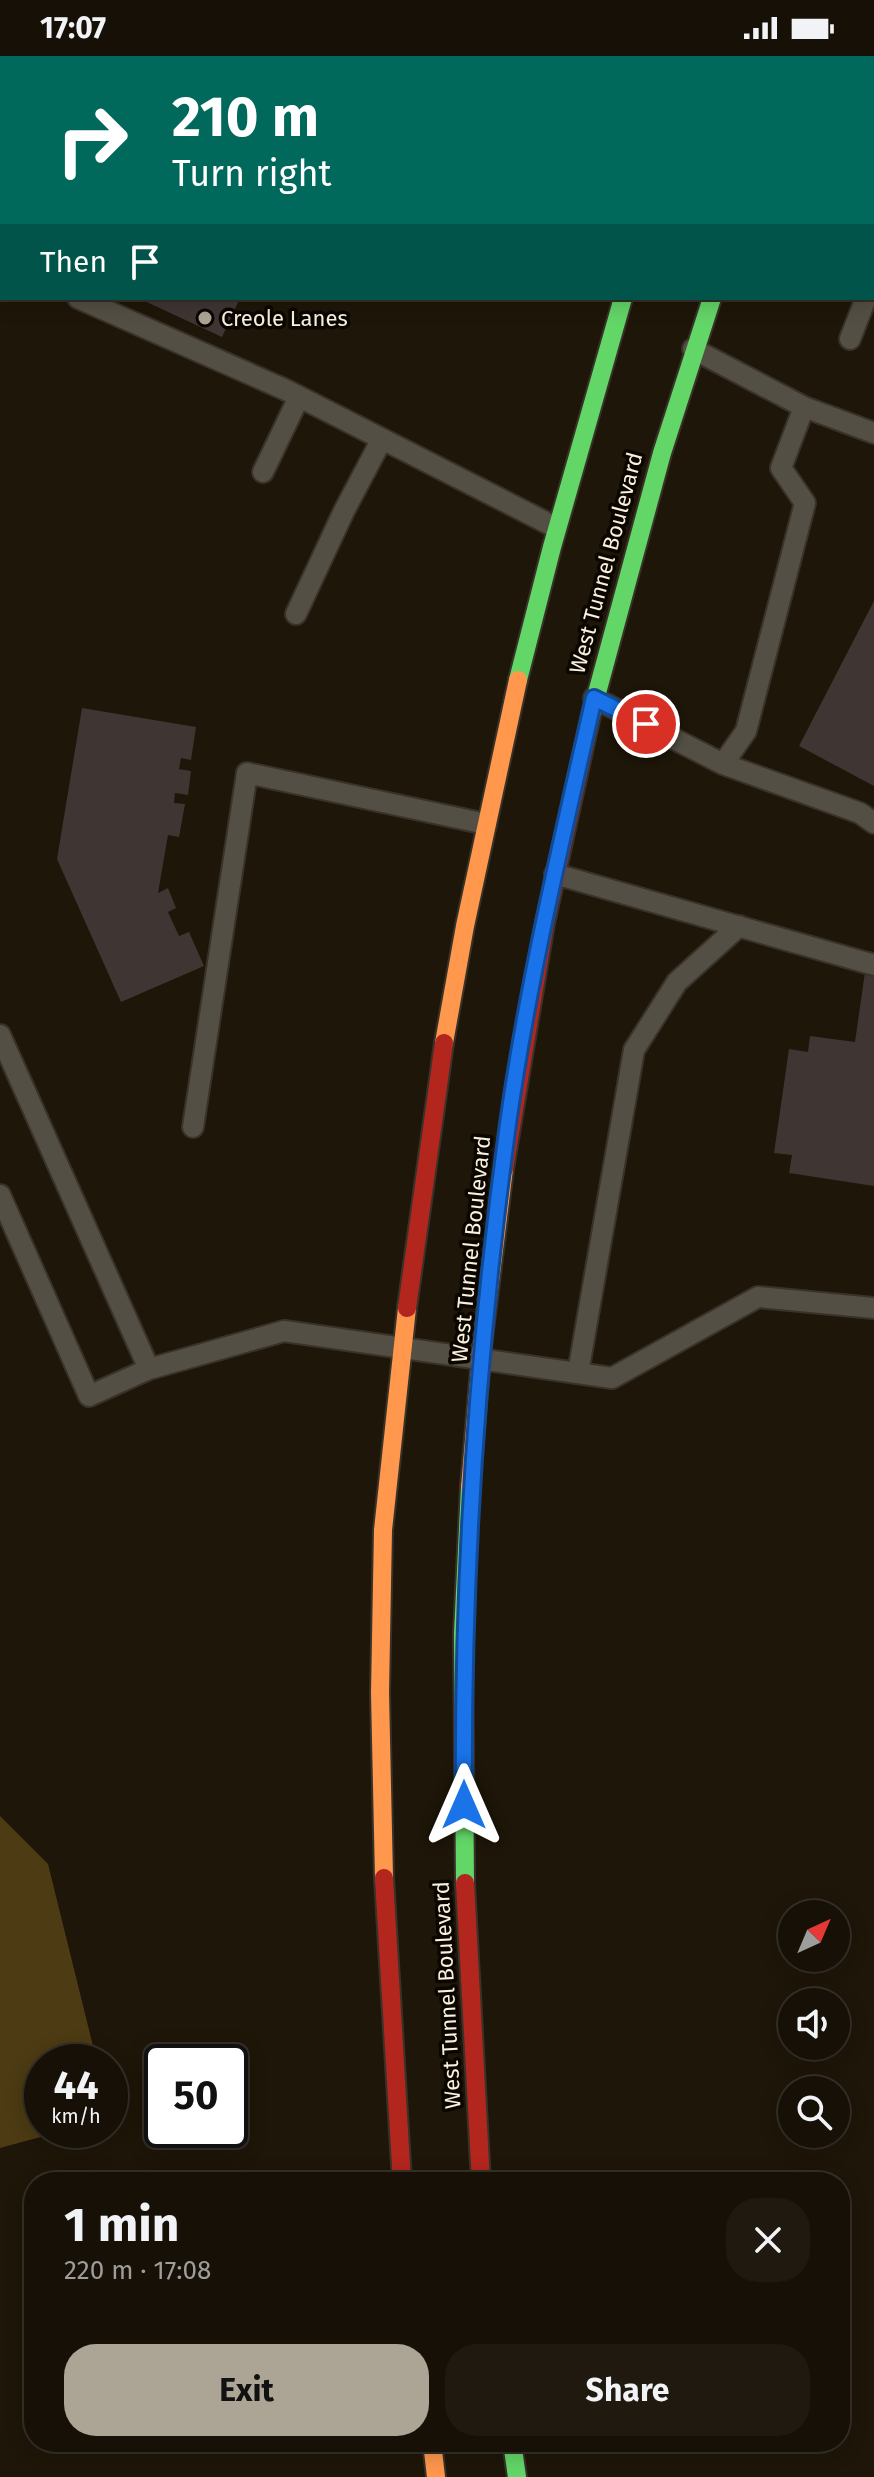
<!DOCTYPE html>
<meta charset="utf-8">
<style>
:root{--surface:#161006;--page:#1f1910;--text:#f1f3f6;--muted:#9e9d9b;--line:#353028;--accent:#aca494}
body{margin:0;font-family:"Fira Sans",sans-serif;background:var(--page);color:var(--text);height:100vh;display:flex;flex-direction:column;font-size:30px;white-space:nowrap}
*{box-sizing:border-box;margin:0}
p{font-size:26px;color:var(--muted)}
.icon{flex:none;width:44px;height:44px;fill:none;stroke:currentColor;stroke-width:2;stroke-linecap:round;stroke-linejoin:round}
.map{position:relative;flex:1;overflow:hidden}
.sheet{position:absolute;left:24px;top:2116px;width:826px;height:280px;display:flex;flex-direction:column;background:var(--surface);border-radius:32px;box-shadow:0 4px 20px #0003,0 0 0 2px var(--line)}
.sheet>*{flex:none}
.top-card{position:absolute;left:0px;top:0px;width:874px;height:244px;box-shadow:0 4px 20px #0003,0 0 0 2px var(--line);background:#00695c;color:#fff;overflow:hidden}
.needle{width:52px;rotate:44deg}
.controls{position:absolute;left:778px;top:1844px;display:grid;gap:16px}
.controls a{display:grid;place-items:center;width:72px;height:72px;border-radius:50%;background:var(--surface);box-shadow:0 4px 20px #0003,0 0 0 2px var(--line);font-size:40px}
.speed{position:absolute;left:24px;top:1988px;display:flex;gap:16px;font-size:40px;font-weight:700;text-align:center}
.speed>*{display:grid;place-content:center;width:104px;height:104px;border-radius:50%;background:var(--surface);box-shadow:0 4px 20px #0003,0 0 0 2px var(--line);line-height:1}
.speed small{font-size:20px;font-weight:400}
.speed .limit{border:4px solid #111;border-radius:12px;background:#fff;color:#111}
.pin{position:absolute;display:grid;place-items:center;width:68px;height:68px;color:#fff;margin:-34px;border:4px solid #fff;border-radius:50%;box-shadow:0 2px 8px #0007}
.me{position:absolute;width:88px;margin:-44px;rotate:0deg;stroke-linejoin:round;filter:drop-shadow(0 0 6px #0008)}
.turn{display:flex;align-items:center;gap:28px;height:168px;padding:0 40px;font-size:36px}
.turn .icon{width:104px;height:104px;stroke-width:2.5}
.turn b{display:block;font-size:56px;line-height:68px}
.then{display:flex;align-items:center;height:76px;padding:0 40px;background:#0003;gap:16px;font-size:30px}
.round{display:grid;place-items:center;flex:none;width:84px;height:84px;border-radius:32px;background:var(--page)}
.summary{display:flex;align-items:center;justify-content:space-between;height:136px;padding:0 40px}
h1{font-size:48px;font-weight:700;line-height:60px}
.action{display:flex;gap:16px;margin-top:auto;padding:16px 40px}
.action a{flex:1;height:92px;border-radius:32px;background:var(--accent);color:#111;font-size:32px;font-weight:700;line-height:92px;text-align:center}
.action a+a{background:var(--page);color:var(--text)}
.status{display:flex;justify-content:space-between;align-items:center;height:56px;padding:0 40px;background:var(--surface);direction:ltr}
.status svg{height:22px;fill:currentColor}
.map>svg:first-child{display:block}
.green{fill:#4c3b13}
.building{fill:#3f3634}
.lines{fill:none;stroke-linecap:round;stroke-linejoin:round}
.lane-casing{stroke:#383229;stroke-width:24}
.street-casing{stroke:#383229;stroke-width:44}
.fast-casing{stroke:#383229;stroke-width:22}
.slow-casing{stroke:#383229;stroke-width:22}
.jam-casing{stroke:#383229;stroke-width:22}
.lane{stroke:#544f44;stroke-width:20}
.street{stroke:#544f44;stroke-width:40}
.fast{stroke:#63d668;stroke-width:18}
.slow{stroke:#ff974d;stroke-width:18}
.jam{stroke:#b3261e;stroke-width:18}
.route-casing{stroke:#114b97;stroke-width:20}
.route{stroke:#1a73e8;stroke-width:14}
.poi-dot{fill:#aca494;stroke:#0b0600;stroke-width:3}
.labels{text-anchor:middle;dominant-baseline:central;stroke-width:7;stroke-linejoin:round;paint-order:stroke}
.poi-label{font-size:22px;fill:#f9f1df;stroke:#0b0600;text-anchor:start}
.street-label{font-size:22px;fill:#f9f1df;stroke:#0b0600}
</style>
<div class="status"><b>17:07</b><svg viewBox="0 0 49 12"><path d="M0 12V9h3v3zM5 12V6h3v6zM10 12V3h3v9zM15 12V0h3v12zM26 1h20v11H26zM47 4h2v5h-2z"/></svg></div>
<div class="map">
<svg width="874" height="2421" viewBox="0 0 874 2421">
<rect width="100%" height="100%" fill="#1e1608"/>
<path class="green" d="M0 1760 48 1808 97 2006H42V2074H66L0 2092Z"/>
<path class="building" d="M138 242H240L222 281Z
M874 545V730L799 690Z
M82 652 196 671 191 704 181 702 179 713 191 715 188 739 175 737 174 747 185 748 179 781 168 779 158 837 168 832 176 852 168 856 179 880 189 876 204 910 121 946 57 803Z
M868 895 874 896V1130L789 1117 792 1099 774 1097 789 993 808 996 810 980 855 986Z"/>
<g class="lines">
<g class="lane-casing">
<path id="lane" d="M533 0 538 2
M872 194H874
M0 207 2 208
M872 227 874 222
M78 242 286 334 555 471
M850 283 866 242
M693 293 804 351 874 377
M263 416 299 341
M296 558 344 455 382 383
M594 642 723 708 860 757 874 767
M723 708 746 675 805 447 781 412 804 351
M555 818 874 909
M0 979 149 1313
M193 1071 247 717 486 768
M0 1139 89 1340 149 1313 284 1275 612 1322 758 1241 874 1252
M578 1317 634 994 677 926 739 870"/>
</g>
<g class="street-casing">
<path id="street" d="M831 0 835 2
M872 19H874"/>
</g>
<g class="fast-casing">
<path id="fast" d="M803 2 804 0
M518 624 552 491 623 242
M591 659 662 397 712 242
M465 1827 463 1578 470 1431
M512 2386 517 2421"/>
</g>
<g class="slow-casing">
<path id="slow" d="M444 987 465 870 518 624
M470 1431 482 1290 504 1113
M384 1822 380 1637 383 1474 407 1252
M432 2386 436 2421"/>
</g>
<g class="jam-casing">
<path id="jam" d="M711 2 712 0
M504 1113 545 867 591 659
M407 1252 444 987
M384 1822 402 2126
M465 1827 481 2126"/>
</g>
<use href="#lane" class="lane"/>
<use href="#street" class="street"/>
<use href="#fast" class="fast"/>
<use href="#slow" class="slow"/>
<use href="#jam" class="jam"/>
</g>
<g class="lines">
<g class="route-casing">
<path id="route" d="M464 1749C462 1521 477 1294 508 1068 528 925 562 783 594 642L646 668"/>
</g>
<use href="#route" class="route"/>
</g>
<circle class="poi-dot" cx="205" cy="262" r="8"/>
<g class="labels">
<g class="poi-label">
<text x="221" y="262">Creole Lanes</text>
</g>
<g class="street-label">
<text transform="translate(606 507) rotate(-75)">West Tunnel Boulevard</text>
<text transform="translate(471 1193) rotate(-84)">West Tunnel Boulevard</text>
<text transform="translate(447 1939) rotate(-93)">West Tunnel Boulevard</text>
</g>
</g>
</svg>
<div class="controls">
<a><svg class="needle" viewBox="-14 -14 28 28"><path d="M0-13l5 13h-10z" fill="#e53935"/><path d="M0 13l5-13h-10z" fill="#9e9d9b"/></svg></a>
<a><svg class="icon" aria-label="sound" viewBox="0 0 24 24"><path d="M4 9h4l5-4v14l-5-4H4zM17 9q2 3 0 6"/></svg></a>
<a><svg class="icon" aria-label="search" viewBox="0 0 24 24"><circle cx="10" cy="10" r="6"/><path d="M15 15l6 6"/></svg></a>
</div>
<div class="speed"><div>44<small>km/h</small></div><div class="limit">50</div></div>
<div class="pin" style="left:646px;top:668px;background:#d93025"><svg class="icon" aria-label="arrive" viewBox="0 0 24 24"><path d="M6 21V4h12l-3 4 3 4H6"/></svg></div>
<svg class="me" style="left:464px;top:1749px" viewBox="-20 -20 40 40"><path d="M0-17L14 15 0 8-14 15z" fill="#1a73e8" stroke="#fff" stroke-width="4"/></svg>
<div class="top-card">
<div class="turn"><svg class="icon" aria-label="right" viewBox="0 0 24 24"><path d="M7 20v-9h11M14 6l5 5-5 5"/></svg><div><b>210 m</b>Turn right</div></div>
<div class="then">Then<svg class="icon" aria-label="arrive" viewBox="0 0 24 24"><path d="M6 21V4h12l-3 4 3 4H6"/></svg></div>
</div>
<section class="sheet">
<div class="summary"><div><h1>1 min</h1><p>220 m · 17:08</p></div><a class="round"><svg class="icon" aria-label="close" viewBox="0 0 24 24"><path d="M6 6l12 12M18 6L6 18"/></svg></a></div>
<div class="action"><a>Exit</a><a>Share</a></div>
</section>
</div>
